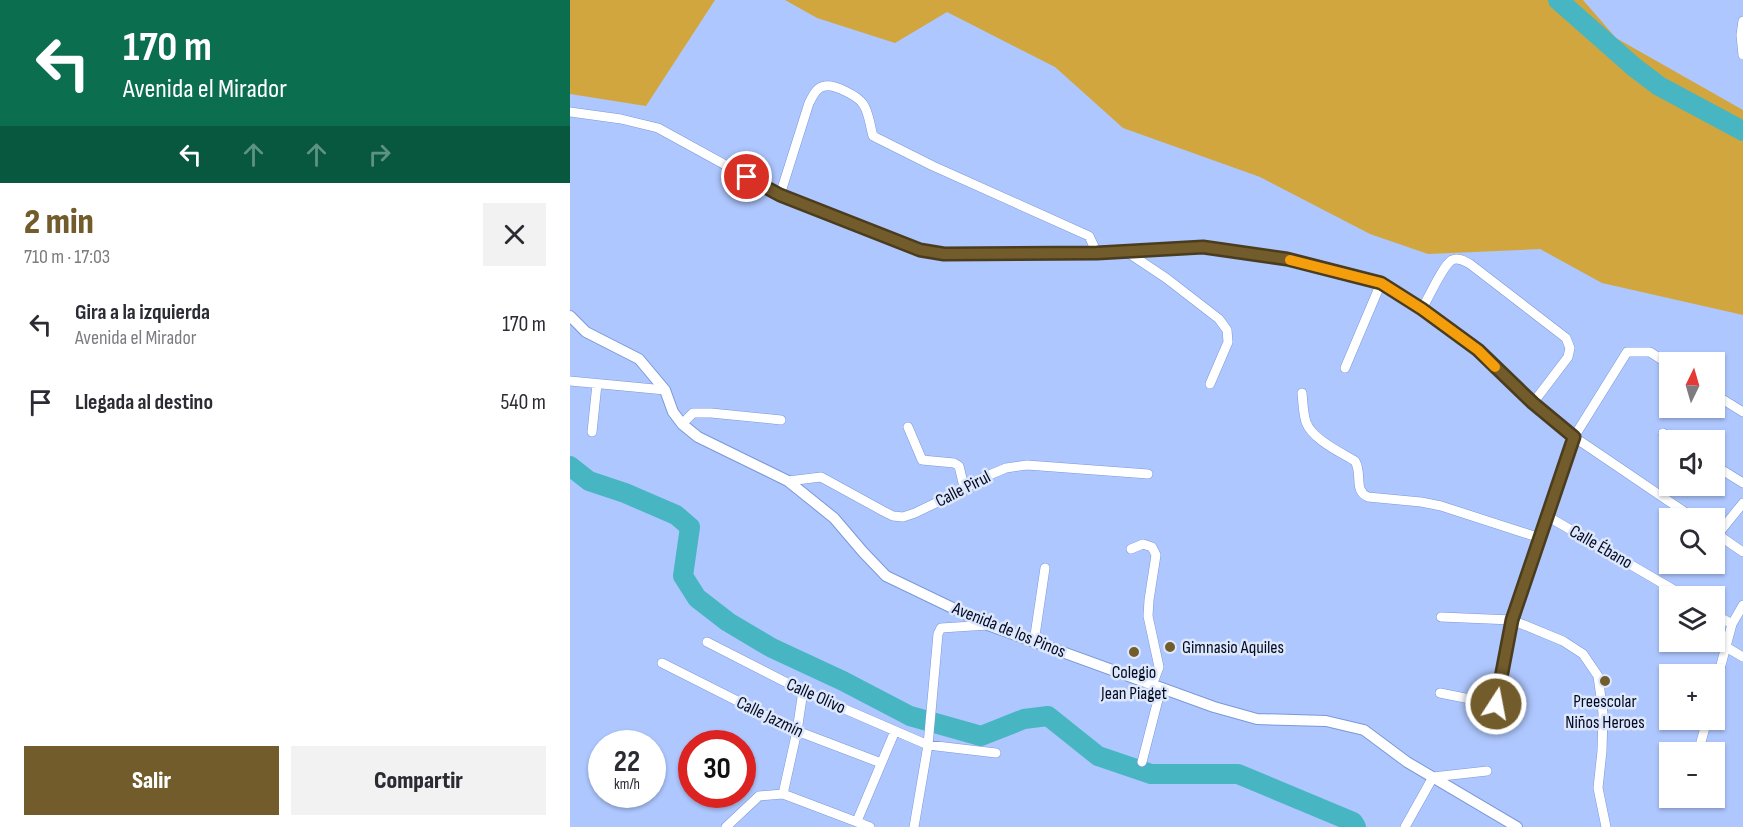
<!DOCTYPE html>
<html lang="es">
<meta charset="utf-8">
<style>
:root{--surface:#fff;--page:#f2f2f3;--text:#2b2b33;--muted:#7c7c81;--accent:#725c2b}
body{margin:0;font-family:"Sofia Sans Condensed",sans-serif;background:var(--page);color:var(--text);height:100vh;display:flex;flex-direction:column;font-size:22px;white-space:nowrap}
*{box-sizing:border-box;margin:0}
p{font-size:20px;color:var(--muted)}
.icon{flex:none;width:33px;height:33px;fill:none;stroke:currentColor;stroke-width:2;stroke-linecap:round;stroke-linejoin:round}
.map{position:relative;flex:1;overflow:hidden}
.drawer{display:flex;flex-direction:column;background:var(--surface);width:570px}
.drawer>*{flex:none}
.hud{background:#0b6e4f;color:#fff;overflow:hidden}
.needle{width:39px;rotate:5deg}
.buttons{position:absolute;left:1089px;top:352px;display:grid;gap:12px}
.buttons a{display:grid;place-items:center;width:66px;height:66px;border-radius:0px;background:var(--surface);box-shadow:0 2px 4px #0004;font-size:30px}
.speed{position:absolute;left:18px;top:730px;display:flex;gap:12px;font-size:30px;font-weight:700;text-align:center}
.speed>*{display:grid;place-content:center;width:78px;height:78px;border-radius:50%;background:var(--surface);box-shadow:0 2px 4px #0004;line-height:1}
.speed small{font-size:15px;font-weight:400}
.speed .limit{border:9px solid #d22;background:#fff;color:#111}
.pin{position:absolute;display:grid;place-items:center;width:51px;height:51px;color:#fff;margin:-26px;border:3px solid #fff;border-radius:50%;box-shadow:0 2px 6px #0007}
.me{position:absolute;width:66px;margin:-33px;rotate:11deg;stroke-linejoin:round;filter:drop-shadow(0 0 4px #0008)}
.turn{display:flex;align-items:center;gap:21px;height:126px;padding:0 24px;font-size:27px}
.turn .icon{width:78px;height:78px;stroke-width:2.5}
.turn b{display:block;font-size:42px;line-height:51px}
.lanes{display:flex;align-items:center;height:57px;padding:0 24px;background:#0003;justify-content:center;gap:30px;direction:ltr}
.lanes .off{opacity:.35}
.round{display:grid;place-items:center;flex:none;width:63px;height:63px;border-radius:0px;background:var(--page)}
.head{display:flex;align-items:center;justify-content:space-between;height:102px;padding:0 24px}
h1{font-size:36px;font-weight:800;line-height:45px;color:var(--accent)}
.primary-button{display:flex;gap:12px;margin-top:auto;padding:12px 24px}
.primary-button a{flex:1;height:69px;border-radius:0px;background:var(--accent);color:#fff;font-size:24px;font-weight:800;line-height:69px;text-align:center}
.primary-button a+a{background:var(--page);color:var(--text)}
ul{padding:0;list-style:none}
li{display:flex;align-items:center;gap:18px;height:78px;padding:0 24px}
li div{flex:1}
li b{display:block;font-size:22px}
li em{font-style:normal}
main{display:flex;flex:1;min-height:0}
.map>svg:first-child{display:block}
.green{fill:#d2a63e}
.lines{fill:none;stroke-linecap:round;stroke-linejoin:round}
.river{stroke:#47b6c2;stroke-width:20}
.minor-casing{stroke:#7b98d9;stroke-width:10}
.tertiary-casing{stroke:#7b98d9;stroke-width:12}
.minor{stroke:#fff;stroke-width:9}
.tertiary{stroke:#fff;stroke-width:10}
.route-casing{stroke:#4a3c1c;stroke-width:15}
.route{stroke:#725c2b;stroke-width:10}
.slow{stroke:#f59e0b;stroke-width:10}
.poi-dot{fill:#725c2b;stroke:#dee8fd;stroke-width:2}
.labels{text-anchor:middle;dominant-baseline:central;stroke-width:5;stroke-linejoin:round;paint-order:stroke}
.street-label{font-size:18px;fill:#030a21;stroke:#dee8fd}
.poi-label{font-size:18px;fill:#030a21;stroke:#dee8fd}
</style>
<main>
<section class="drawer">
<div class="hud">
<div class="turn"><svg class="icon" aria-label="left" viewBox="0 0 24 24"><path d="M17 20v-9H6M10 6l-5 5 5 5"/></svg><div><b>170 m</b>Avenida el Mirador</div></div>
<div class="lanes"><svg class="icon" aria-label="left" viewBox="0 0 24 24"><path d="M17 20v-9H6M10 6l-5 5 5 5"/></svg><svg class="icon off" aria-label="ahead" viewBox="0 0 24 24"><path d="M12 20V5M6 11l6-6 6 6"/></svg><svg class="icon off" aria-label="ahead" viewBox="0 0 24 24"><path d="M12 20V5M6 11l6-6 6 6"/></svg><svg class="icon off" aria-label="right" viewBox="0 0 24 24"><path d="M7 20v-9h11M14 6l5 5-5 5"/></svg></div>
</div>
<div class="head"><div><h1>2 min</h1><p>710 m · 17:03</p></div><a class="round"><svg class="icon" aria-label="close" viewBox="0 0 24 24"><path d="M6 6l12 12M18 6L6 18"/></svg></a></div>
<ul>
<li><svg class="icon" aria-label="left" viewBox="0 0 24 24"><path d="M17 20v-9H6M10 6l-5 5 5 5"/></svg><div><b>Gira a la izquierda</b><p>Avenida el Mirador</p></div><em>170 m</em></li>
<li><svg class="icon" aria-label="arrive" viewBox="0 0 24 24"><path d="M6 21V4h12l-3 4 3 4H6"/></svg><div><b>Llegada al destino</b></div><em>540 m</em></li>
</ul>
<div class="primary-button"><a>Salir</a><a>Compartir</a></div>
</section>
<div class="map">
<svg width="1173" height="827" viewBox="0 0 1173 827">
<rect width="100%" height="100%" fill="#aec7fe"/>
<path class="green" d="M0 0H145L76 106 0 94Z
M215 0H1013L1046 38 1173 110V315L1032 283 970 249 858 254 800 234 690 177 553 128 485 67 377 12 325 43 247 18Z"/>
<g class="lines">
<path class="river" d="M988 0 1064 67 1089 86 1173 131
M0 466 19 481 55 493 106 515 120 527 113 576 127 598 158 622 202 648 273 681 340 716 411 736 454 719 478 716 528 756 581 774H668L783 822 786 827"/>
<g class="minor-casing">
<path id="minor" d="M1173 21 1171 35 1173 55
M0 112 51 119 88 128 210 195 350 250 374 254 527 253 633 247 717 259 811 283 852 309 907 350 963 403 1004 437 1125 519
M210 195 239 103C243 96 246 87 255 86 264 84 288 96 293 104 299 112 300 126 303 136L363 166 519 236 527 253
M557 252 596 278 649 319 657 330 658 342 640 384
M852 309C858 299 873 265 882 260 888 257 894 261 900 264L996 338 1000 348 998 357 963 403
M775 368 811 283
M0 381 95 390
M732 393C733 402 733 413 736 422 742 439 770 452 785 461 793 475 783 490 798 497L851 502 871 506 970 538
M1144 394 1173 412
M112 424 123 413H141L211 420
M338 427 352 460 384 463 389 466 394 487
M22 432 27 384
M1093 433 1106 441
M1144 465 1173 483
M218 481 251 477 313 511 323 516 333 517 345 513 378 497 417 476 436 468 457 465 578 474
M977 516 1116 597
M1144 532 1173 552
M1148 534 1173 503
M561 549 573 544 582 547 586 555 579 600 578 616 589 667 582 685
M1144 614 1162 624
M871 617 942 620 993 641 1013 654 1028 676 1033 713 1032 751 1028 788 1036 827
M137 642 233 691 358 745 426 753
M464 642 475 568
M1156 647 1173 657
M92 663 227 731 311 763
M1144 691 1162 624 1173 605
M870 693 925 704 942 620 1004 437 1057 352H1080L1100 365
M1128 753 1137 720
M572 762 591 688
M213 794 227 731 233 691
M287 821 325 731
M156 827 189 796 213 794 300 827
M344 827 358 745 368 634 371 628 418 625
M835 827 863 777 917 771"/>
</g>
<g class="tertiary-casing">
<path id="tertiary" d="M0 316 16 332 69 359 95 390 103 412 112 424 128 437 218 481 264 518 293 552 316 576 418 625 644 707 687 719 756 721 794 730 837 762 947 827"/>
</g>
<use href="#minor" class="minor"/>
<use href="#tertiary" class="tertiary"/>
</g>
<g class="lines">
<g class="route-casing">
<path id="route" d="M177 177 210 195 350 250 374 254 527 253 633 247 717 259 811 283 852 309 908 350 963 403 1004 437 942 620 926 704"/>
</g>
<use href="#route" class="route"/>
<path class="slow" d="M720 260 811 283 852 309 908 350 925 367"/>
</g>
<g class="poi-dot">
<circle cx="600" cy="647" r="6"/>
<circle cx="564" cy="652" r="6"/>
<circle cx="1035" cy="681" r="6"/>
</g>
<g class="labels">
<g class="street-label">
<text transform="translate(393 489) rotate(-27)">Calle Pirul</text>
<text transform="translate(1031 547) rotate(30)">Calle Ébano</text>
<text transform="translate(439 630) rotate(22)">Avenida de los Pinos</text>
<text transform="translate(246 696) rotate(24)">Calle Olivo</text>
<text transform="translate(200 717) rotate(26)">Calle Jazmín</text>
</g>
<g class="poi-label">
<text x="612" y="647" text-anchor="start">Gimnasio Aquiles</text>
<text x="564" y="672">Colegio<tspan x="564" dy="21">Jean Piaget</tspan></text>
<text x="1035" y="701">Preescolar<tspan x="1035" dy="21">Niños Heroes</tspan></text>
</g>
</g>
</svg>
<div class="buttons">
<a><svg class="needle" viewBox="-14 -14 28 28"><path d="M0-13l5 13h-10z" fill="#e53935"/><path d="M0 13l5-13h-10z" fill="#7c7c81"/></svg></a>
<a><svg class="icon" aria-label="sound" viewBox="0 0 24 24"><path d="M4 9h4l5-4v14l-5-4H4zM17 9q2 3 0 6"/></svg></a>
<a><svg class="icon" aria-label="search" viewBox="0 0 24 24"><circle cx="10" cy="10" r="6"/><path d="M15 15l6 6"/></svg></a>
<a><svg class="icon" aria-label="layers" viewBox="0 0 24 24"><path d="M12 4l9 5-9 5-9-5zM3 14l9 5 9-5"/></svg></a>
<a>+</a>
<a>−</a>
</div>
<div class="speed"><div>22<small>km/h</small></div><div class="limit">30</div></div>
<div class="pin" style="left:177px;top:177px;background:#d93025"><svg class="icon" aria-label="arrive" viewBox="0 0 24 24"><path d="M6 21V4h12l-3 4 3 4H6"/></svg></div>
<svg class="me" style="left:926px;top:704px" viewBox="-20 -20 40 40"><circle r="17" fill="#725c2b" stroke="#fff" stroke-width="3"/><path d="M0-11L8 9 0 5-8 9z" fill="#fff"/></svg>
</div>
</main>
